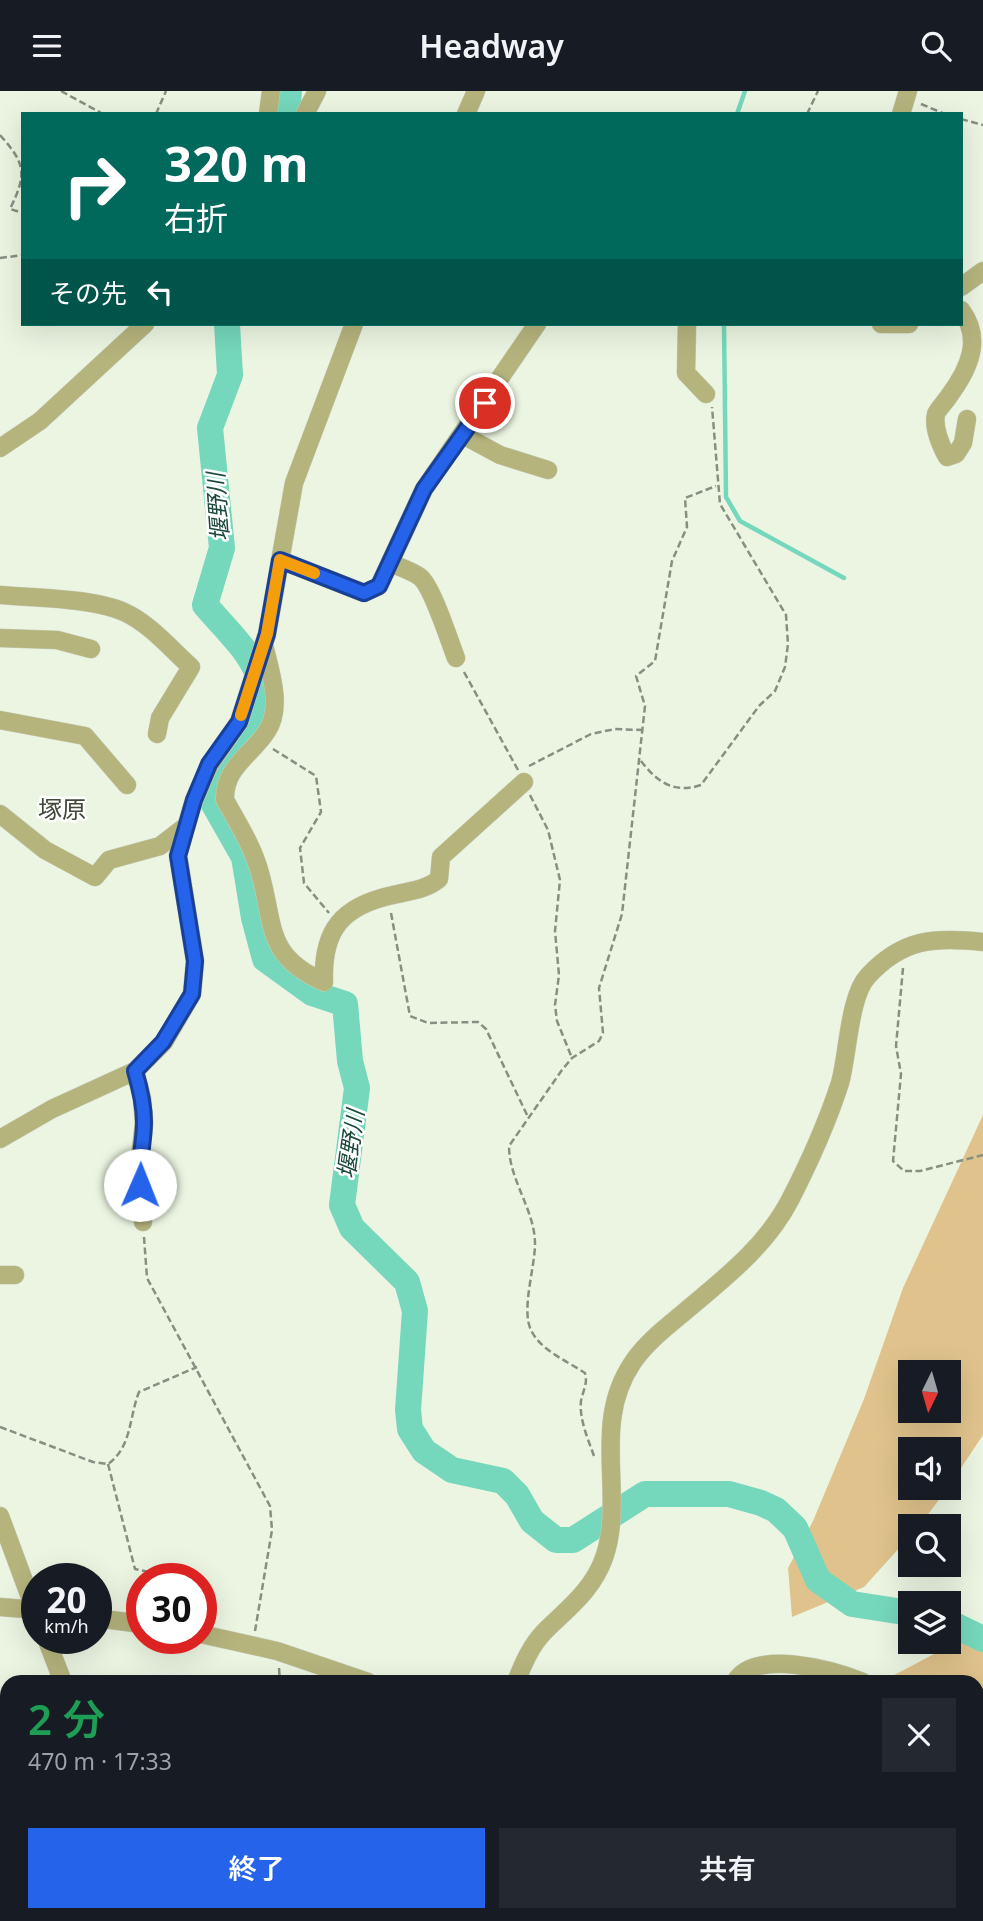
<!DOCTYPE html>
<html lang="ja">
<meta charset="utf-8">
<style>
:root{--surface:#171b24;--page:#242831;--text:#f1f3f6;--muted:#9ea1a6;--accent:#2563eb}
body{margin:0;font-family:"Noto Sans","Noto Sans JP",sans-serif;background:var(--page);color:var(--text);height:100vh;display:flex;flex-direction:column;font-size:26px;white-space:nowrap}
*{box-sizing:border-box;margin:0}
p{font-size:23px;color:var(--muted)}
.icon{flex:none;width:38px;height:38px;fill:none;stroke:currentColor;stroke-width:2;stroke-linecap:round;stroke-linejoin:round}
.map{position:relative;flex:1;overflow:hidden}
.sheet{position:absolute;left:0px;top:1584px;width:984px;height:247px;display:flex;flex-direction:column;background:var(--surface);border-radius:21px 21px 0 0;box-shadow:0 7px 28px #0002}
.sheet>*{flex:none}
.banner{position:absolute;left:21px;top:21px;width:942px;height:214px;border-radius:0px;box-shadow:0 7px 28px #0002;background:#00695c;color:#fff;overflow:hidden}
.needle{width:46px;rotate:185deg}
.tools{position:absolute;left:898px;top:1269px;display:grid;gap:14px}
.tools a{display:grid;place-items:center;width:63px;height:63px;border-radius:0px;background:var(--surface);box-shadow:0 7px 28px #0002;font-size:35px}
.speed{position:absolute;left:21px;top:1472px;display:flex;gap:14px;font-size:35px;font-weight:700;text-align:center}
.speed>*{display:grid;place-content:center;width:91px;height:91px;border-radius:50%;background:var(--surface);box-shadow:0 7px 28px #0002;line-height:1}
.speed small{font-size:18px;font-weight:400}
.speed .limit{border:10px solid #d22;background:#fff;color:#111}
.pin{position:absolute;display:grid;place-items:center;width:60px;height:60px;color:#fff;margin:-30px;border:4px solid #fff;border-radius:50%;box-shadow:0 2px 7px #0007}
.me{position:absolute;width:77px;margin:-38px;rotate:1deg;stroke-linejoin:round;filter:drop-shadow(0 0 5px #0008)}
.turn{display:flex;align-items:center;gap:24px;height:147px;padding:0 28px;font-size:32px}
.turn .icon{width:91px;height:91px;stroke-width:2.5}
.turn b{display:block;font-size:49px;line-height:60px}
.then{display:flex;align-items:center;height:66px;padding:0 28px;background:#0003;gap:14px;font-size:26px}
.round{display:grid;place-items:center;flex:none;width:74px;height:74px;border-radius:0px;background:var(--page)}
.overview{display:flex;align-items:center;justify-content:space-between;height:119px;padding:0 28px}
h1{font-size:42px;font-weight:600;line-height:52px;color:#1e9e55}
.button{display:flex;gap:14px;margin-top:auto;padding:14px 28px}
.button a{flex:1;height:80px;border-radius:0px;background:var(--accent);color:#fff;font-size:28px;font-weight:600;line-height:80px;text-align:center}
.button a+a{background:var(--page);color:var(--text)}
header{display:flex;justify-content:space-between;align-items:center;height:91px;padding:0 28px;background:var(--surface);font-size:32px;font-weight:600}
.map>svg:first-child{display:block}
.green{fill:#e0c38c;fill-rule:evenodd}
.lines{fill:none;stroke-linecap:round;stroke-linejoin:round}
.stream{stroke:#75d8bc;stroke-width:4.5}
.river{stroke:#75d8bc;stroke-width:26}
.minor-casing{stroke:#c7cfbe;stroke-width:19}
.path{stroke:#888e81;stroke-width:2.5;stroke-dasharray:7 3.5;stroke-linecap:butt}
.minor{stroke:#b6b47d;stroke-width:18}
.route-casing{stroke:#184099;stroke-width:18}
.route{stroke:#2563eb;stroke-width:12}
.slow{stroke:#f59e0b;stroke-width:12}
.labels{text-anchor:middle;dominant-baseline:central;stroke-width:5;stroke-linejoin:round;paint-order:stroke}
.water-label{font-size:23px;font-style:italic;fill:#1d493d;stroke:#fff}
.quarter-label{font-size:24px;fill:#404838;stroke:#fff}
</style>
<header><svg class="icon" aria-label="menu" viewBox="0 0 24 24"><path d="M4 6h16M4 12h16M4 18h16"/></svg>Headway<svg class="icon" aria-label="search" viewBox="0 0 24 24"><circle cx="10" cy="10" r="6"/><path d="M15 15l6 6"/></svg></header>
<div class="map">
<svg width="983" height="1830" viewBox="0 0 983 1830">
<rect width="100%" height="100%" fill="#ecf5e2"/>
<path class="green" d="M983 1024V1344L949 1395 948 1358H910V1396L948 1397 919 1435H910V1445L864 1496 792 1526 788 1477 813 1430 864 1308 903 1197ZM910 1281H948V1320H910Z
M974 1542 983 1543V1673H977L976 1591H881Z
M7 1743V1824H100L104 1830H0V1752Z"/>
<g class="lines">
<path class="stream" d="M737 23 745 0
M724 233 726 406 740 430 844 487"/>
<path class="river" d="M287 23 289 0
M227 233 230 284 210 337 222 457 205 514C242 557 286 590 245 647 230 667 217 683 211 708L244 766 254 827 265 868 312 902 345 913 350 970 357 997 342 1114 352 1137 407 1191 415 1220 408 1319 410 1338 424 1360 452 1379 503 1390 517 1404 532 1430 556 1449H573L645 1403H729L761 1412 776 1419 795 1437 818 1489 852 1513 910 1522
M948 1531 983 1548
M0 1778 7 1786
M37 1824 42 1830"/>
<g class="minor-casing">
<path id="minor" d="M268 23 271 0
M305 23 317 0
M466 23 476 0
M901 23 908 0
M961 196 983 180
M961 219C983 248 969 278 949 305 946 310 938 318 936 323 933 336 941 355 947 366L956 363 963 352 967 328
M687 233 686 282 706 303
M881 233H909
M463 344 500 364 548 379
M0 357 40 330 145 233
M280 469 364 502 379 495 424 398 537 233
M390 472C399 476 412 480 420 486 432 495 449 549 456 567
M0 504C34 507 93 507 124 521 149 532 171 558 191 576L160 627 157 643
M0 547 57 549 91 558
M264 554C270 579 283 616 267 640 251 665 224 676 225 709 238 732 253 756 260 782 275 835 265 865 324 891 322 839 342 815 393 804 409 800 426 799 439 788L441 766 524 691
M0 629 85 645 127 694
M0 723 45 759 95 786 109 769 160 755 186 735
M135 980 142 1007 144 1032 139 1075 143 1131
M0 1048 52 1018 135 980 164 951 192 903 195 870 178 764 194 709 210 673 239 631 267 543 294 392 354 233
M0 1184H15
M0 1425 37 1525
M0 1516 37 1519
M96 1527 142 1533
M201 1543 277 1560 368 1591
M46 1547 63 1591
M516 1591C523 1573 531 1554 545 1540 568 1517 592 1500 604 1467 626 1404 590 1334 633 1271 646 1252 664 1238 682 1223 722 1189 765 1157 790 1109 808 1074 828 1029 840 992 848 964 849 905 868 885 903 847 935 846 983 851
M735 1591C755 1557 833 1579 863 1591
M976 1638 983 1641"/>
</g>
<path class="path" d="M61 0 103 23
M921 13 945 23
M156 23 166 0
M807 23 818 0
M961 28 983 34
M0 44C26 73 27 83 10 118L23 122
M0 167 23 164
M464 581 518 679
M273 658 316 685 321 721 300 757 304 792 329 822
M641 670C657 691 674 703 701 694L759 615 775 600 785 576 788 553 786 524 720 413 712 316
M529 675 591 643 615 638 643 639
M530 704 548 739 560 789 555 840 559 884 555 914 557 930 572 967
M391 822 410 925 428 932 478 931 486 938 528 1026
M903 877 896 955 901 983 893 1070 904 1080H920L983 1064
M144 1146 147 1187 270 1415 272 1439 255 1540
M0 1336 93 1371 108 1373C132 1356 129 1326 139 1301L197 1276
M594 1365C588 1348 579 1328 581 1310 583 1299 588 1293 585 1282 567 1270 540 1259 531 1239 521 1219 535 1176 535 1153 535 1119 509 1089 509 1055L562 979 572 967 599 950 603 942 599 897 622 823 645 615 636 585 655 570 672 470 687 436 685 407 716 395
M108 1373 135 1478 154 1482 156 1488
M279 1577 280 1591
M150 1824 153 1830
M363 1824 368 1830
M946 1824 962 1830"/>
<use href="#minor" class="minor"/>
</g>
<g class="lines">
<g class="route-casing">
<path id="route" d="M140 1094C138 1072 144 1052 144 1031 144 1013 140 997 135 980L163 951 192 903 195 870 178 765 194 709 209 673 239 631 267 543 280 469 364 502 379 495 424 398 485 312"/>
</g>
<use href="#route" class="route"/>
<path class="slow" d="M241 624 267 543 280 469 314 482"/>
</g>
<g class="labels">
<g class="water-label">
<text transform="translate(217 416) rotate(-94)">堰野川</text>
<text transform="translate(350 1053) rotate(-82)">堰野川</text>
</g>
<g class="quarter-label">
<text x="62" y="717">塚原</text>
</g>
</g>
</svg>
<div class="tools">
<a><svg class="needle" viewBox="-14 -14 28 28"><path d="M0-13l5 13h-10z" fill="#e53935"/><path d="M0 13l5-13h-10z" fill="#9ea1a6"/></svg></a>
<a><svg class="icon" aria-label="sound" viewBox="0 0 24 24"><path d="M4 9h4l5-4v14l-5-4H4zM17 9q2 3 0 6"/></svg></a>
<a><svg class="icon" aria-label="search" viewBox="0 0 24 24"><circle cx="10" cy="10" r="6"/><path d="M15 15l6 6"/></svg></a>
<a><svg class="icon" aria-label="layers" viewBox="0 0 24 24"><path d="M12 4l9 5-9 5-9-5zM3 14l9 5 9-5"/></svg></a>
</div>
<div class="speed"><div>20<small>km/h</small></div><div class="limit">30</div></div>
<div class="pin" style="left:485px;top:312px;background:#d93025"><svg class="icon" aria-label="arrive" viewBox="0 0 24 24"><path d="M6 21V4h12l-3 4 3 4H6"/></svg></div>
<svg class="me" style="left:140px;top:1094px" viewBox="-20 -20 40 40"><circle r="19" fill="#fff"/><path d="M0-13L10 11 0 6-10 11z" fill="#2563eb"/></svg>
<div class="banner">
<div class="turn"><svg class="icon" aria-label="right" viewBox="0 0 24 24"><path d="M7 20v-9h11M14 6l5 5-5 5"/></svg><div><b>320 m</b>右折</div></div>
<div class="then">その先<svg class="icon" aria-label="left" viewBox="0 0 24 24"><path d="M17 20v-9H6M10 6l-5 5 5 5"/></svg></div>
</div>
<section class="sheet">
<div class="overview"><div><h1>2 分</h1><p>470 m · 17:33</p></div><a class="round"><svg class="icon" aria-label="close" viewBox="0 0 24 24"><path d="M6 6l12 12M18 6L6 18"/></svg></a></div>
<div class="button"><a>終了</a><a>共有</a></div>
</section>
</div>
